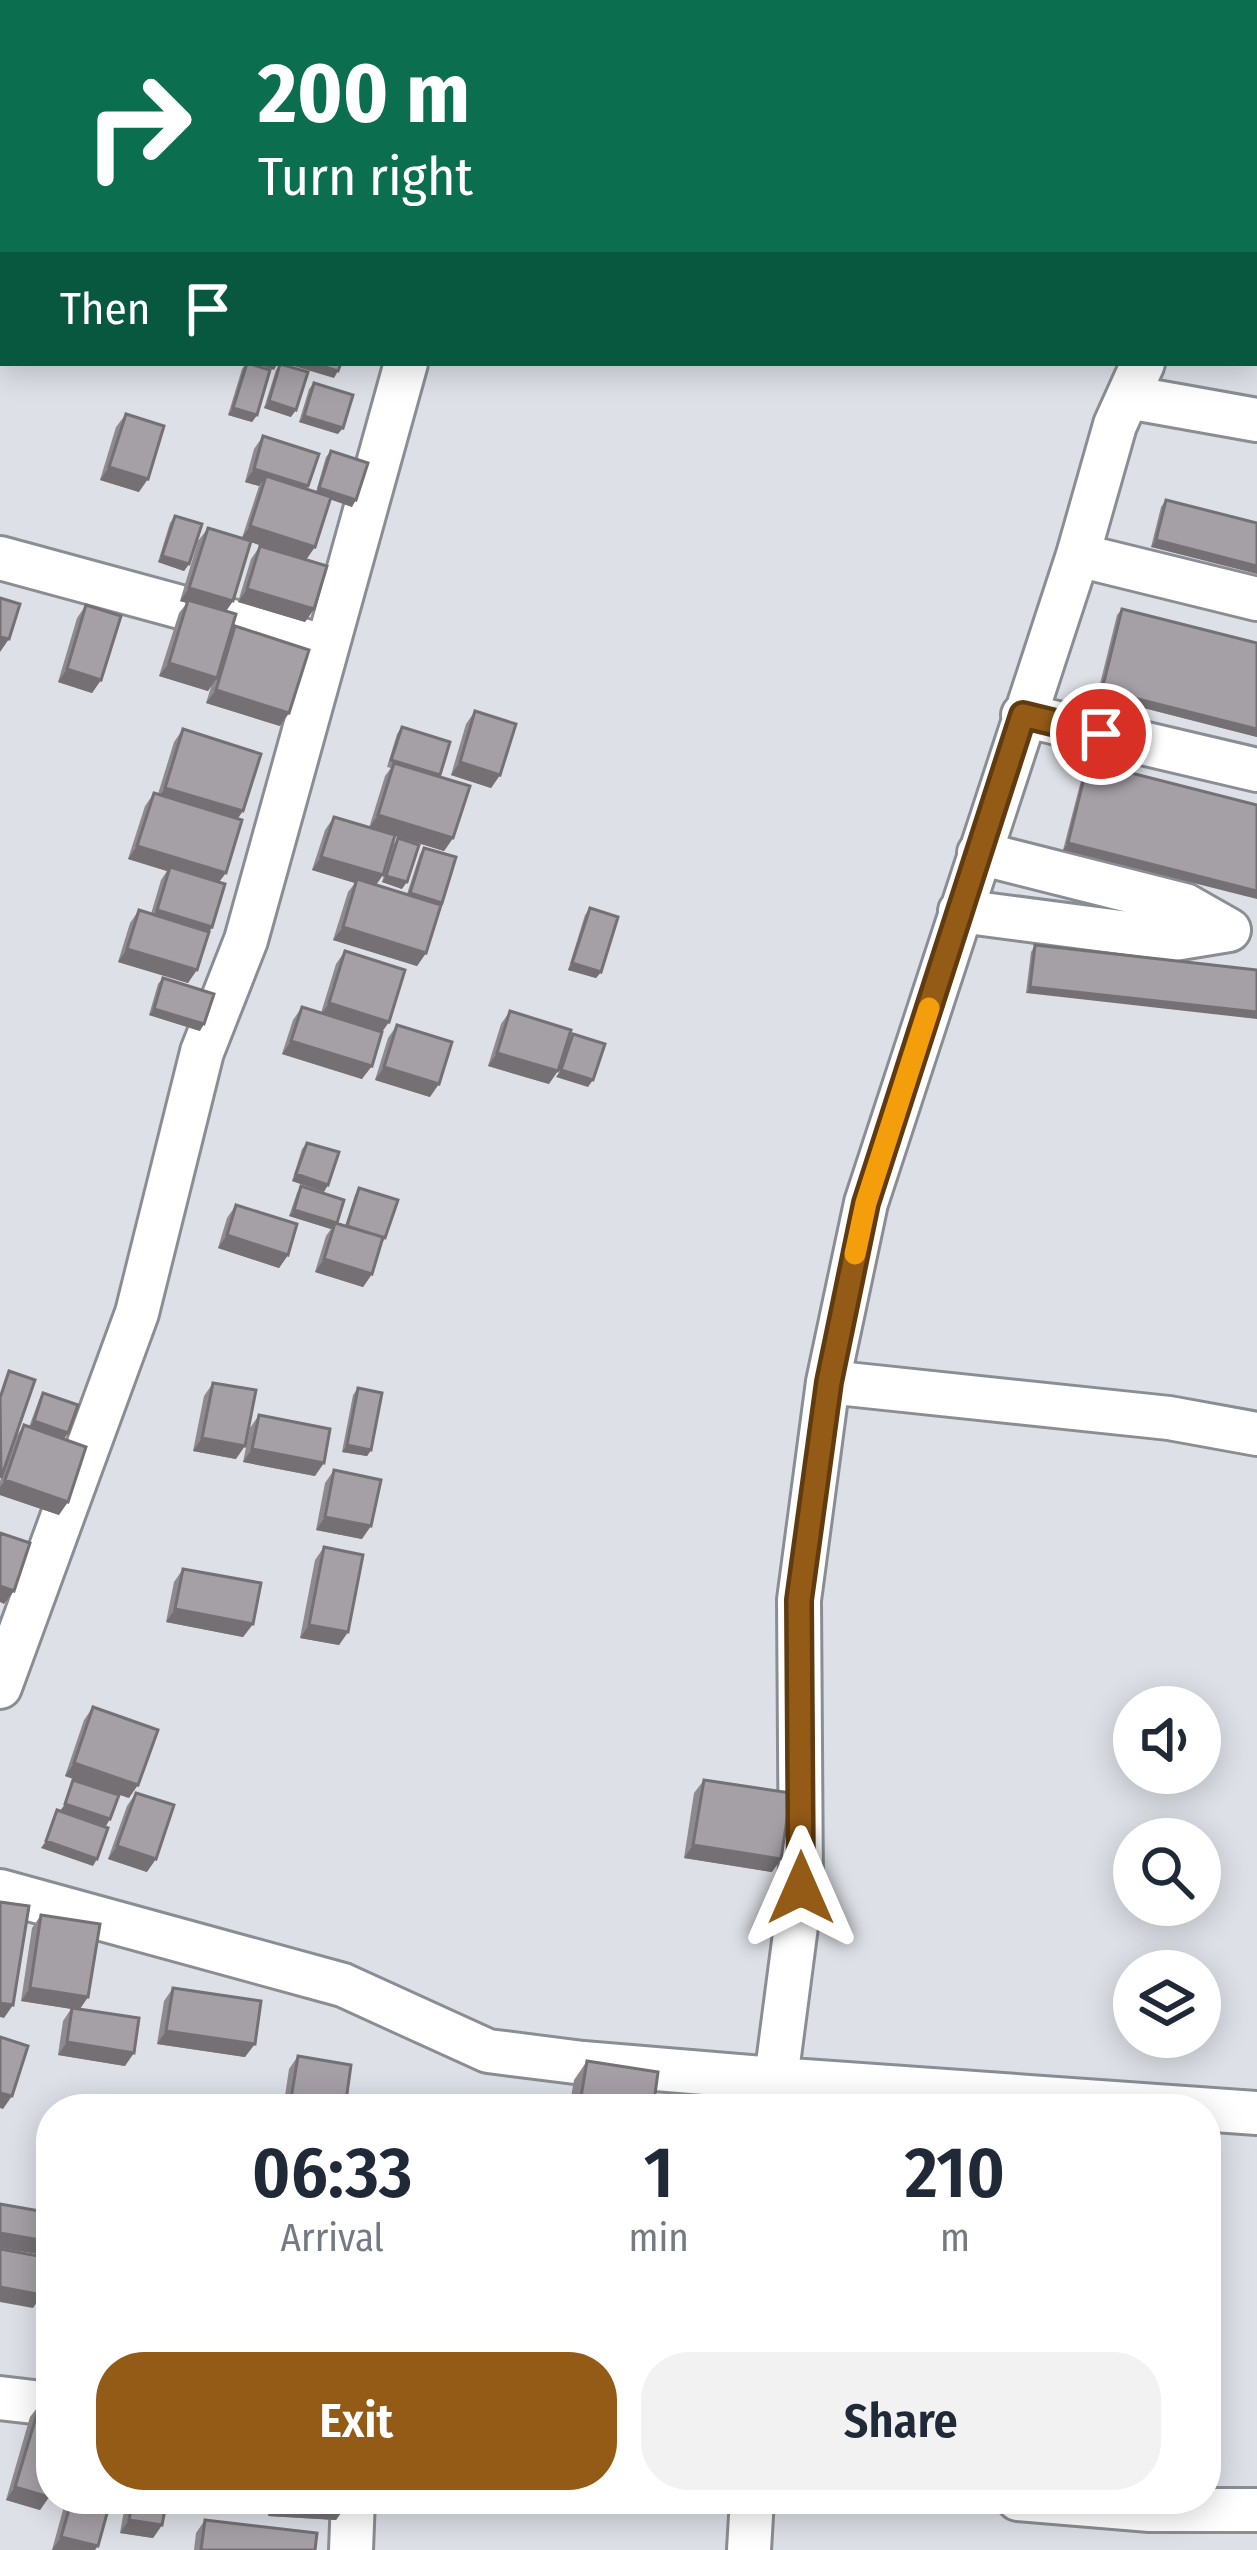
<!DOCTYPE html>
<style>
:root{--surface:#fff;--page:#f2f2f3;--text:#1f2937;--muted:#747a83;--accent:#945b17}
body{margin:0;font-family:"Fira Sans Condensed",sans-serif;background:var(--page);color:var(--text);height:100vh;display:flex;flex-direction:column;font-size:45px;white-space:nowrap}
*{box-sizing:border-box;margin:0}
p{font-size:39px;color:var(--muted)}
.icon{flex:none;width:66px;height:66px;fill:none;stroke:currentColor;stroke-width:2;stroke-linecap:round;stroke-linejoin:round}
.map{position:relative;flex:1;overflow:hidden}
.side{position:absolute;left:36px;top:2094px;width:1185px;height:420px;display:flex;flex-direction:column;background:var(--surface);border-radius:48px;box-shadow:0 6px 30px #0003}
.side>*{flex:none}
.top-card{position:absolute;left:0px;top:0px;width:1257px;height:366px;box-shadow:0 6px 30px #0003;background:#0b6e4f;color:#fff;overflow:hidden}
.tools{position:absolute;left:1113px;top:1686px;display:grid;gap:24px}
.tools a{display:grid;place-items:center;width:108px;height:108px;border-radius:50%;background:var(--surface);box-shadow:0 6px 30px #0003;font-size:60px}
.pin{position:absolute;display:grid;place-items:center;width:102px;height:102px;color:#fff;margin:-51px;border:6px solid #fff;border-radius:50%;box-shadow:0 3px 12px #0007}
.me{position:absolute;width:132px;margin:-66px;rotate:0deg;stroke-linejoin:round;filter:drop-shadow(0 0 9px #0008)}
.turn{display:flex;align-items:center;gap:42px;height:252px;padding:0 60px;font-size:54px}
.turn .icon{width:156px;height:156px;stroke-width:2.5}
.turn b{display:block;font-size:84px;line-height:102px}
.then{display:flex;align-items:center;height:114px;padding:0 60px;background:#0003;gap:24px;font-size:45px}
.eta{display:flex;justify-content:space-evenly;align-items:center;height:204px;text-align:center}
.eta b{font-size:72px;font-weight:600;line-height:84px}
.cta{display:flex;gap:24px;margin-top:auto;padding:24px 60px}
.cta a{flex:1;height:138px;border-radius:48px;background:var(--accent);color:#fff;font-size:48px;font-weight:600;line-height:138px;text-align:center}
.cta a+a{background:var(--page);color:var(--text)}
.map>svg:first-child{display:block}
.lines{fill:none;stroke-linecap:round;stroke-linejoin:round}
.minor-casing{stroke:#8a8e94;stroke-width:48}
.minor{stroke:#fff;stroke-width:42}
.wall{fill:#8e8a8f}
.shaded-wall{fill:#747074}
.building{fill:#a5a0a6;stroke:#747074;stroke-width:3}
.route-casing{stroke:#603b0f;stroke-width:30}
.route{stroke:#945b17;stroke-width:21}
.slow{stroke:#f59e0b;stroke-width:21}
</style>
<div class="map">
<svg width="1257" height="2550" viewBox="0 0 1257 2550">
<rect width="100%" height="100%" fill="#dde0e7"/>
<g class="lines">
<g class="minor-casing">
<path id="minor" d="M1254 167 1257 164
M1254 243H1257
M1143 363 1115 425 1078 555 866 1203 828 1382 799 1600 801 1888 776 2079 1257 2113
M1128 397 1257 420
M1078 555 1257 599
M0 558 324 646
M1023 715 1257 770
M960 911 1174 939 1229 930 1185 905 979 853
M828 1382 1169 1418 1257 1434
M0 1687 137 1313 202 1052 246 940 406 363
M0 1891 343 1985 488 2051 583 2063 776 2079 775 2109
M0 2398 51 2404
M1018 2499 1150 2510H1257
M351 2550 353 2499
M749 2550 752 2499"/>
</g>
<use href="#minor" class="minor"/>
</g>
<path class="wall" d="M246 363 257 415 252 422 228 415 242 369Z
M280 364 291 417 264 408 276 370Z
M314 383 338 434 299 422 309 389Z
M126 414 139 492 100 480 116 427Z
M263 436 308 486 306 489 316 492 326 457 331 451 352 507 330 499 306 560 314 609 305 622 238 602 251 559 260 546 306 560 251 542 233 601 226 611 230 633 235 626 289 713 280 726 206 703 212 684 208 691 159 676 179 613 187 603 180 601 198 541 208 528 242 538 259 486 245 482 254 449Z
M1166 500 1257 523 1151 547 1161 507Z
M175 516 189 564 184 571 158 562 170 523Z
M86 605 101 680 92 693 58 682 77 618Z
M1122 609 1257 643V737L1097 696 1117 615Z
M475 711 500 775 491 788 451 775 466 724Z
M402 727 439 777 453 838 444 851 395 836 376 885 407 894 420 854 424 848 456 857 426 953 417 966 333 940 348 892 355 883 312 870 325 830 334 817 369 828 385 776 391 768 387 767 397 734Z
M183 729 237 819 219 882 212 927 188 983 118 962 130 923 139 910 151 914 161 880 167 871 128 859 145 806 154 793 158 794 174 742Z
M1088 762 1257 805 1063 850 1084 769Z
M398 838 402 889 382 882 393 845Z
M590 908 601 972 596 978 568 970 585 915Z
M1035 945 1257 970 1026 993 1031 952Z
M345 951 382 1033 362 1079 282 1054 293 1020 302 1007 321 1013 336 964Z
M163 978 200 1031 149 1015 158 984Z
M510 1011 549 1084 488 1066 501 1024Z
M397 1025 430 1097 375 1080 388 1038Z
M307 1143 324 1192 292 1181 302 1149Z
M301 1186 336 1223 345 1226 355 1195 359 1188 385 1238 381 1245 372 1274 363 1287 315 1272 326 1236 331 1229 289 1216 297 1193Z
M236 1205 288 1255 279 1268 218 1248 227 1218Z
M213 1383 236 1459 193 1451 204 1396Z
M358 1388 371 1450 367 1456 342 1452 353 1395Z
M43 1393 68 1433 64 1439 59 1515 0 1495V1481L15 1438 24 1425 29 1427 39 1400Z
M259 1415 315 1476 243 1462 250 1428Z
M334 1470 362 1539 316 1530 325 1483Z
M324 1547 348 1632 339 1645 300 1638 315 1560Z
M183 1569 253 1624 243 1637 166 1622 174 1582Z
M93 1707 129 1798 65 1776 84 1720Z
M704 1780 772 1872 684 1858 694 1793Z
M136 1793 147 1872 108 1859 127 1806Z
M41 1915 88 1997 80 2009 125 2066 58 2055 63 2021 71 2009 21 2001 32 1928Z
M173 1988 245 2057 157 2044 164 2001Z
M298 2056 344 2109H283L289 2069Z
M587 2061 653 2109H569L574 2080Z
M51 2267V2320L38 2317Z
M40 2404 49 2497 40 2510 6 2500 30 2417Z
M66 2499H111L95 2550H52Z
M126 2499H167L162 2525 153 2538 120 2533Z
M269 2499H346L345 2507 336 2520 268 2516Z
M205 2520 315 2550H194L196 2533Z"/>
<path class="shaded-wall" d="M254 363H278L274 370Z
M284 363H311L338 371 334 378Z
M269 401 296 410 291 417 264 408Z
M233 408 257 415 252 422 228 415Z
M304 416 343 428 338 434 299 422Z
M109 467 148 479 139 492 100 480Z
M254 469 308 486 299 499 266 476 259 486 245 482Z
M319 488 356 500 352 507 315 494Z
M250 526 315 547 306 560 241 539Z
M1156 540 1257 566V574L1151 547Z
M162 556 189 564 184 571 158 562Z
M189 588 233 601 224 614 180 601Z
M247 589 314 609 305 622 238 602Z
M0 637 9 639 0 652Z
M169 663 217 678 208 691 159 676Z
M67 669 101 680 92 693 58 682Z
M216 690 289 713 280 726 206 703Z
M1102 690 1257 729V737L1097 696Z
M460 762 500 775 491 788 451 775Z
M165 788 243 811 234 824 156 801Z
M378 815 453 838 444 851 369 828Z
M1068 843 1257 891V899L1063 850Z
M137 846 226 873 216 886 170 867 167 871 128 859Z
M321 857 383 875 374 888 357 879 355 883 312 870Z
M386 876 407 882 402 889 382 882Z
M157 910 212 927 203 940 148 923Z
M343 927 426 953 417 966 333 940Z
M127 949 197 970 188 983 118 962Z
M572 963 601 972 596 978 568 970Z
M1030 987 1257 1012V1019L1026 993Z
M329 1003 389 1022 380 1035 320 1016Z
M154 1009 204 1024 200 1031 149 1015Z
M291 1041 372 1066 362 1079 282 1054Z
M497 1053 558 1071 549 1084 488 1066Z
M384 1067 439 1084 430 1097 375 1080Z
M561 1070 593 1080 588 1087 556 1077Z
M296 1174 328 1185 324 1192 292 1181Z
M294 1210 335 1223 331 1229 289 1216Z
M227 1235 288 1255 279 1268 218 1248Z
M324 1259 372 1274 363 1287 315 1272Z
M34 1421 68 1433 63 1440 29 1428Z
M202 1438 245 1446 236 1459 193 1451Z
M347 1445 371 1450 367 1456 342 1452Z
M252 1449 324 1463 315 1476 243 1462Z
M5 1480 68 1502 59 1515 0 1495V1487Z
M325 1517 371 1526 362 1539 316 1530Z
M0 1586 14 1591 4 1604 0 1602Z
M175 1609 253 1624 243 1637 166 1622Z
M309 1625 348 1632 339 1645 300 1638Z
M74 1763 138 1785 129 1798 65 1776Z
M65 1804 110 1819 106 1826 60 1811Z
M46 1841 97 1859 93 1866 41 1848Z
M693 1845 781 1859 772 1872 684 1858Z
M117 1846 156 1859 147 1872 108 1859Z
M30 1988 88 1997 79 2010 21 2001Z
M0 2003 13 2005 4 2018 0 2017Z
M166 2031 255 2044 245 2057 157 2044Z
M67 2042 134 2053 125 2066 58 2055Z
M0 2093 12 2096 3 2109 0 2108Z
M291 2099 345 2108 284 2109Z
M0 2233 51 2242 43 2255 0 2248Z
M0 2287 42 2295 33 2308 0 2302Z
M47 2304 51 2305V2320L38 2317Z
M15 2487 49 2497 40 2510 6 2500Z
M277 2503 345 2507 336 2520 268 2516Z
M129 2520 162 2525 153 2538 120 2533Z
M61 2537 98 2546 95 2550H52Z"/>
<path class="building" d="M247 363 270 370 257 415 233 408Z
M311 363H341L338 371Z
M280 364 308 372 296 410 269 401Z
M314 383 353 395 343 428 304 416Z
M126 414 164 426 148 479 109 467Z
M263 436 319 454 308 486 254 469Z
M331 451 368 463 356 500 319 488Z
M266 476 331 497 315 547 250 526Z
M1166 500 1257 523V566L1156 540Z
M175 516 202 524 189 564 162 556Z
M208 528 251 541 233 601 189 588Z
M260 546 327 566 314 609 247 589Z
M0 598 20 604 9 639 0 637Z
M188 600 236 614 217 678 169 663Z
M86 605 121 616 101 680 67 669Z
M1122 609 1257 643V729L1102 690Z
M235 626 309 650 289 713 216 690Z
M475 711 516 724 500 775 460 762Z
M402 727 450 742 440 775 391 760Z
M183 729 261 754 243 811 165 788Z
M1088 762 1257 805V891L1068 843Z
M394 763 470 786 453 838 378 815Z
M154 793 242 820 226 873 137 846Z
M334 817 395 835 383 875 321 857Z
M398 838 419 845 407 882 386 876Z
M424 848 456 857 442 903 410 893Z
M170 867 225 884 212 927 157 910Z
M357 879 441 905 426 953 343 927Z
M590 908 618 917 601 972 572 963Z
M139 910 209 932 197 970 127 949Z
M1035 945 1257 970V1012L1030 987Z
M345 951 405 970 389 1022 329 1003Z
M163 978 214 994 204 1024 154 1009Z
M302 1007 382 1032 372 1066 291 1041Z
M510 1011 571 1030 558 1071 497 1053Z
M397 1025 452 1042 439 1084 384 1067Z
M573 1034 605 1044 593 1080 561 1070Z
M307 1143 339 1152 328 1185 296 1174Z
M301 1186 344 1200 337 1223 294 1210Z
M359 1188 398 1200 385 1238 347 1226Z
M236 1205 297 1224 288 1255 227 1235Z
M335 1223 383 1237 372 1274 324 1259Z
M9 1371 35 1380 1 1478 0 1398Z
M213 1383 256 1390 245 1446 202 1438Z
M358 1388 382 1393 371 1450 347 1445Z
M43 1393 78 1405 68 1433 34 1421Z
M259 1415 330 1429 324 1463 252 1449Z
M24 1425 86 1447 68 1502 5 1480Z
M334 1470 381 1480 371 1526 325 1517Z
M0 1533 30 1543 14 1591 0 1586Z
M324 1547 363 1555 348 1632 309 1625Z
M183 1569 261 1583 253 1624 175 1609Z
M93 1707 158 1730 138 1785 74 1763Z
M73 1780 119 1795 110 1819 65 1804Z
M704 1780 791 1793 781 1859 693 1845Z
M136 1793 174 1805 156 1859 117 1846Z
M57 1810 108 1828 97 1859 46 1841Z
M0 1902 29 1906 13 2005 0 2003Z
M41 1915 100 1924 88 1997 30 1988Z
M173 1988 261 2001 255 2044 166 2031Z
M72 2008 139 2018 134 2053 67 2042Z
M0 2037 28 2046 12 2096 0 2093Z
M298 2056 351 2065 345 2108 291 2099Z
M587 2061 658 2072 653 2109H579Z
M509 2098 564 2107V2109H508Z
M0 2204 51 2213V2242L0 2233Z
M0 2249 49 2258 42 2295 0 2287Z
M40 2404 51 2407V2490L49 2497 15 2487Z
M72 2499H111L98 2546 61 2537Z
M133 2499H167L162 2525 129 2520Z
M277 2499H346L345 2507 277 2503Z
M205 2520 317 2533 315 2550H201Z"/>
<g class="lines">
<g class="route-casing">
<path id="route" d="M801 1888 799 1600 829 1382 866 1203 1023 715 1101 734"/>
</g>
<use href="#route" class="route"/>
<path class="slow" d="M855 1254 866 1203 929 1008"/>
</g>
</svg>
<div class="tools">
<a><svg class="icon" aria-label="sound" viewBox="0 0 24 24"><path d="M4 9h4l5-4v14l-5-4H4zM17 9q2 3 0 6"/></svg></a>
<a><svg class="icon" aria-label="search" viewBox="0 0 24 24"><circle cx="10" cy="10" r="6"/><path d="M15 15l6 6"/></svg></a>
<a><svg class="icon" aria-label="layers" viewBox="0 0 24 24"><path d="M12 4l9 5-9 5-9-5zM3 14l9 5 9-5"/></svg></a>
</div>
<div class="pin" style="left:1101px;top:734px;background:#d93025"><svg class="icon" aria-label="arrive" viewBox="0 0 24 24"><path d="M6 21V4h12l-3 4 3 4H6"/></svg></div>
<svg class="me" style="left:801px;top:1888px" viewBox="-20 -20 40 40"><path d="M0-17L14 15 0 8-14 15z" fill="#945b17" stroke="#fff" stroke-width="4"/></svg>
<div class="top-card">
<div class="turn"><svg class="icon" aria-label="right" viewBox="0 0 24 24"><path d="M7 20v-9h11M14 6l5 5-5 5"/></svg><div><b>200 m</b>Turn right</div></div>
<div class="then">Then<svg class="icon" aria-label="arrive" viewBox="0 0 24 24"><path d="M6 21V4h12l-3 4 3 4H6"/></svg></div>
</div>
<section class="side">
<div class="eta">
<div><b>06:33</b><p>Arrival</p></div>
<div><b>1</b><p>min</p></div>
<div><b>210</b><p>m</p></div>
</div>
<div class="cta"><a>Exit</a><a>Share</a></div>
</section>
</div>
